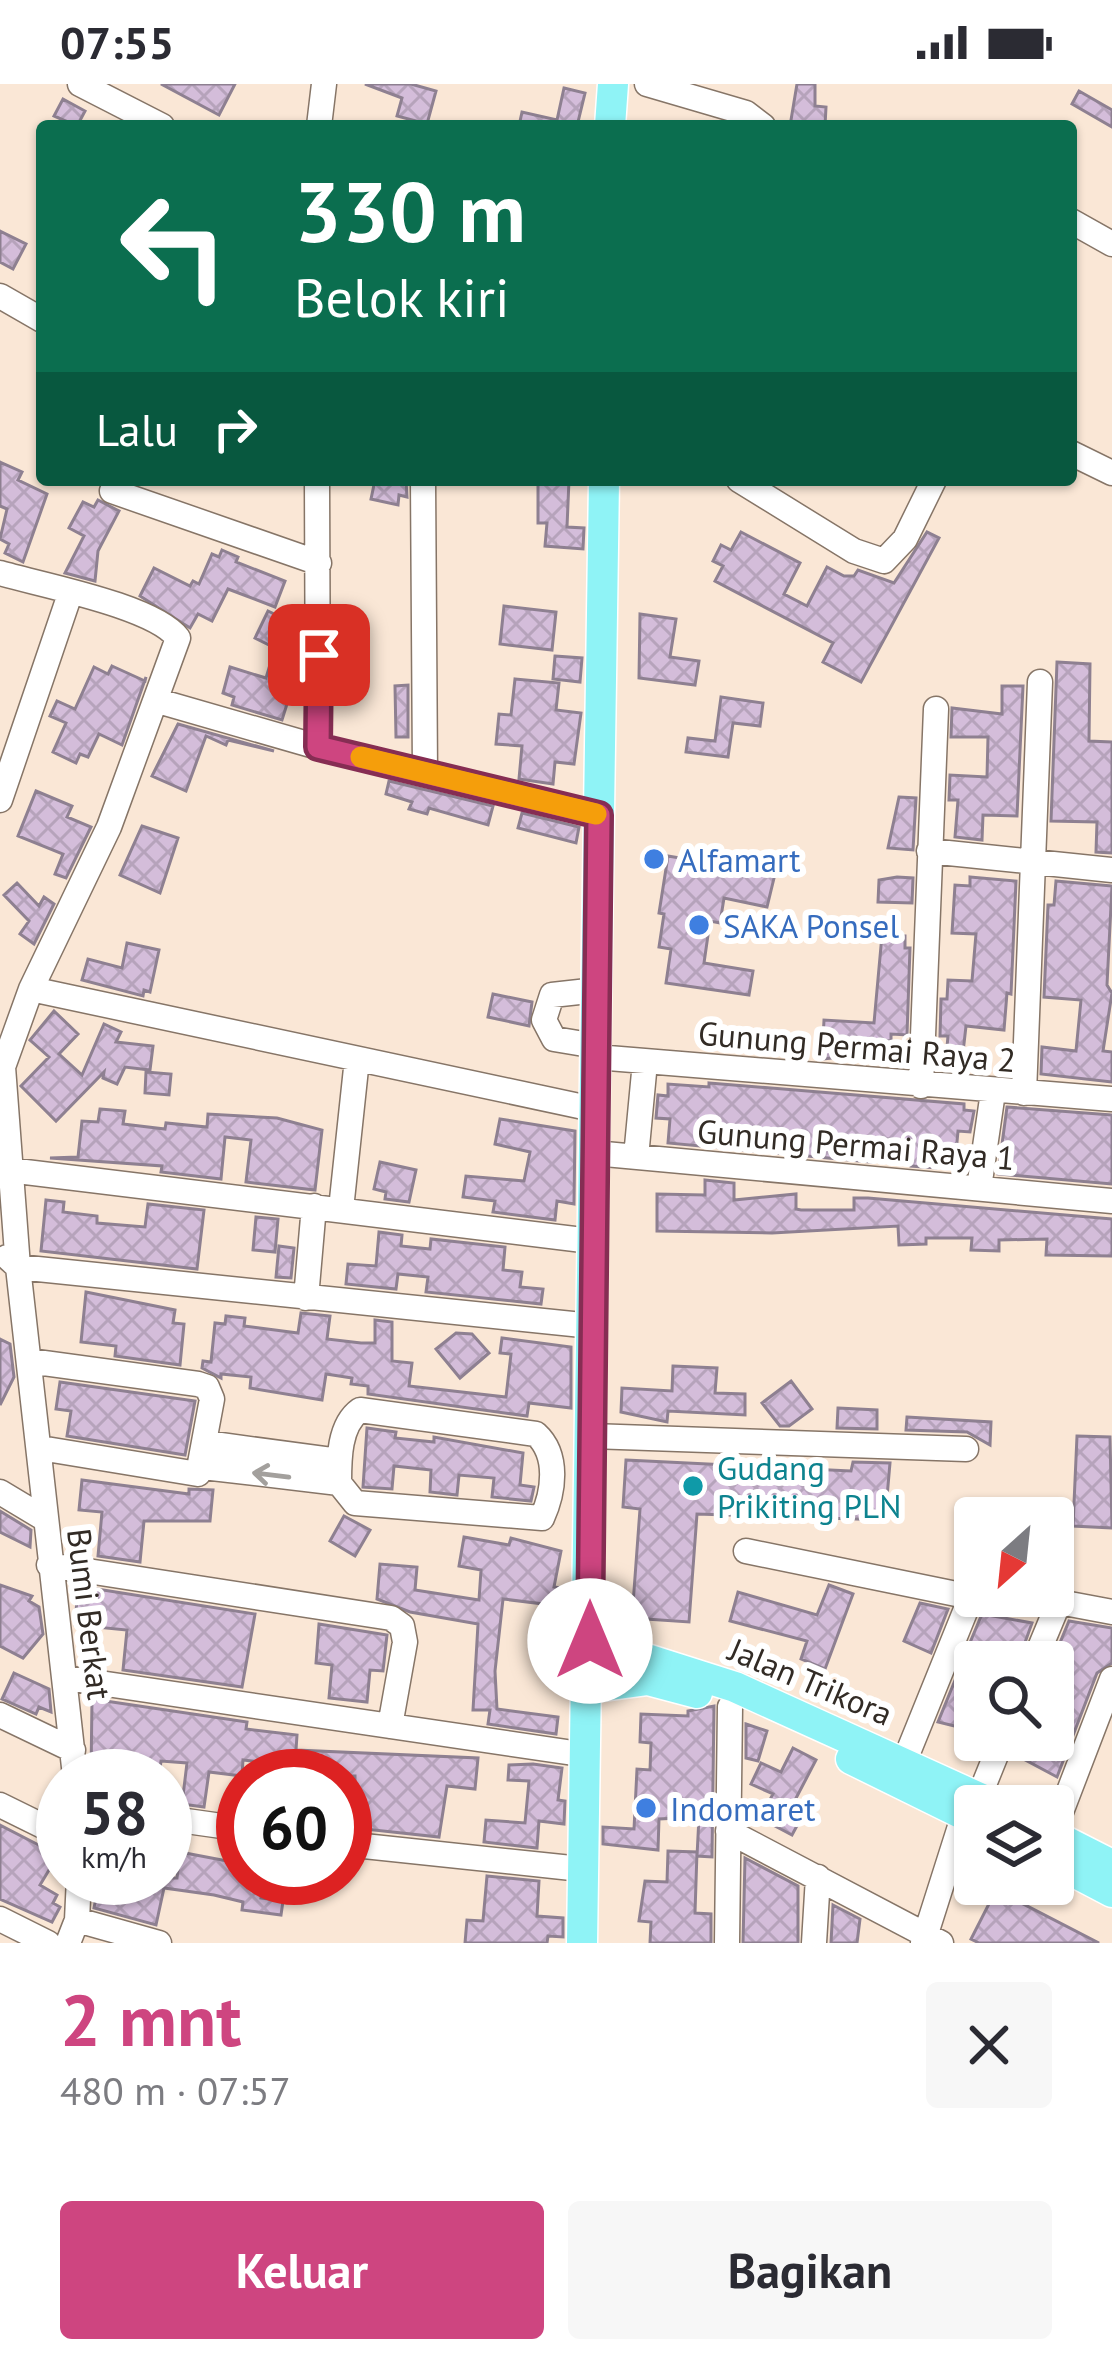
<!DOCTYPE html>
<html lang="id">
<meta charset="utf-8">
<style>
:root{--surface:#fff;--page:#f7f7f7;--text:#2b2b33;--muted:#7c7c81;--accent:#ce4580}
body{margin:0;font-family:"PT Sans",sans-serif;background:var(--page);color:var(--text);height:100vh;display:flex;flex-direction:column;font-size:45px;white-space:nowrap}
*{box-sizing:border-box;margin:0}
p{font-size:39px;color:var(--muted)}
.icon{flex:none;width:66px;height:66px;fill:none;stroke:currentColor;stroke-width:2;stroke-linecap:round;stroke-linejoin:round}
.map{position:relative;height:1859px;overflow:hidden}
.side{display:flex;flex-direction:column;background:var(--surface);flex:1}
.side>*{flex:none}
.hud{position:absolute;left:36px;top:36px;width:1041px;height:366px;border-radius:12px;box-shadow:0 3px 9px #0004;background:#0b6e4f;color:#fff;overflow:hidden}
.needle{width:78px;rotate:207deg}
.tools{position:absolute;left:954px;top:1413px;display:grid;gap:24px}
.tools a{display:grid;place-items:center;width:120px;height:120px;border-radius:12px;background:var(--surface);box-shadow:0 3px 9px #0004;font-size:60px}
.speed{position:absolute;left:36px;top:1665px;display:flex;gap:24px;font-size:60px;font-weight:700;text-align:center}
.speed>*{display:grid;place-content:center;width:156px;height:156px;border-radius:50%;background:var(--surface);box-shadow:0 3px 9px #0004;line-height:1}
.speed small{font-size:30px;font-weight:400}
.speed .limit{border:18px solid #d22;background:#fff;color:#111}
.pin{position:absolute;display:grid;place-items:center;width:102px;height:102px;color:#fff;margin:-51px;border-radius:24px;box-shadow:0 6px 18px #0006}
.me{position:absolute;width:132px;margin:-66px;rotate:0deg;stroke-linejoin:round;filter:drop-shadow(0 0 9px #0008)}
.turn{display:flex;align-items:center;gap:42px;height:252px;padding:0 60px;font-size:54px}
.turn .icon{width:156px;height:156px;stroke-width:2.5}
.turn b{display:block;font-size:84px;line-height:102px}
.then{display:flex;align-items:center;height:114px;padding:0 60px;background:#0003;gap:24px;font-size:45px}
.round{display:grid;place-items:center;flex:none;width:126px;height:126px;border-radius:12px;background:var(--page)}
.head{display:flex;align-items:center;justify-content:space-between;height:204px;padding:0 60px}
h1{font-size:72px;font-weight:700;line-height:90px;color:var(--accent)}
.primary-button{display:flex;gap:24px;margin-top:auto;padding:24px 60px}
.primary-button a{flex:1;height:138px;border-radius:12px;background:var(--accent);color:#fff;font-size:48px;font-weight:700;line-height:138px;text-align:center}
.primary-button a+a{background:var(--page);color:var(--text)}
.status{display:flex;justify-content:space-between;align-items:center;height:84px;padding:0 60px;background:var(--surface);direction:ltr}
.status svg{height:33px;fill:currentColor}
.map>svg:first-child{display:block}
.building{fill:url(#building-cross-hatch);stroke:#8e8091;stroke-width:3}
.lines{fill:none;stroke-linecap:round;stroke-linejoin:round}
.minor-casing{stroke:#867567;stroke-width:27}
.major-casing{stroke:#fff;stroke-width:33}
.minor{stroke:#fff;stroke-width:24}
.major{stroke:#8ff3f6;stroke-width:30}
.oneway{stroke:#a3a09d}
.route-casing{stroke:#862d53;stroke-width:30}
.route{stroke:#ce4580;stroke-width:21}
.slow{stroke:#f59e0b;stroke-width:21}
.shop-dot{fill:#3f7fe0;stroke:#fff;stroke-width:4.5}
.culture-dot{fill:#0f9aa8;stroke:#fff;stroke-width:4.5}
.labels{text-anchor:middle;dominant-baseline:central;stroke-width:12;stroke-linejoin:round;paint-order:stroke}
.shop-label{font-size:33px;fill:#366cbe;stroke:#fff;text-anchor:start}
.street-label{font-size:33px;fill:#322b25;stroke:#fff}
.culture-label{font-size:33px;fill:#0d838f;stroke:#fff;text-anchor:start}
</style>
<div class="status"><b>07:55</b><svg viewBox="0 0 49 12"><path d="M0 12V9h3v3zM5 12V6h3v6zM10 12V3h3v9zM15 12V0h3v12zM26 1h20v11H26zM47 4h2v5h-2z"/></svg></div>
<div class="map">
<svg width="1112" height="1859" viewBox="0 0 1112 1859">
<defs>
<pattern id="building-cross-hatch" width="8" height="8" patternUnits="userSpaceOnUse" patternTransform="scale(3)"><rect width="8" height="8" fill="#d4bdda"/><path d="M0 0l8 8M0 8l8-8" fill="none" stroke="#b6a3bb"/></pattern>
</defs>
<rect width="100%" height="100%" fill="#fae7d6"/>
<path class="building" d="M161 0H235L219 31Z
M365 0H411L436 7 427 40 397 32 402 14Z
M797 0H815V22L826 23 825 42H790Z
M564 4 585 9 577 42H519L522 28 557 36Z
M1079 7 1112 26V43L1072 20Z
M63 15 85 27 77 42 54 32Z
M0 147 26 160 13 185 0 178Z
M0 378 22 388 18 396 47 410 23 478 5 469 9 460 0 455 7 425 0 422Z
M375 396H406L407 413 399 411 398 421 371 415Z
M538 396H569L567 443 584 444 583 465 545 462 547 439H538Z
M98 416 119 427 98 467 95 497 65 489 84 452 69 444 83 418 94 423Z
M741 448 800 479 784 510 807 522 827 483 844 492H854L858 486 894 499 927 448 939 454 861 598 823 578 833 559 715 497 723 482 713 477 721 461 731 466Z
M222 466 238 473 236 478 285 497 275 523 228 505 212 537 198 530 190 544 140 512 154 484 190 502 193 497 199 500 212 470 219 473Z
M504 522 556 528 552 566 500 560Z
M268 527 301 543V560L290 583 298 585 282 636 232 621 234 613 223 609 230 583 266 594 275 564 255 554Z
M640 530 676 535 670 573 699 577 695 601 639 594Z
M555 572 582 574 580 598 553 595Z
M1057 578 1090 580 1089 657 1112 658V769L1096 768 1097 738 1051 737Z
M112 582 145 597 146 593 122 661 99 650 88 673 80 670 76 679 53 668 66 639 50 632 57 617 75 625 94 583 108 590Z
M515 595 559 599 556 626 581 629 574 680 555 678 553 700 519 695 522 662 496 660 499 630 511 631Z
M408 601V653H396L395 602Z
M1002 602H1023L1017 732 983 731 982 756 955 753 958 716H949L950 691 987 693 988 653H951L952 624 1002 630Z
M721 613 763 619 760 642 733 639 728 673 686 668 688 654 715 657Z
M178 640 274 667 228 656 226 661 206 652 186 707 152 692Z
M389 697 493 722 488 741 429 724 427 730 409 725 412 718 386 710Z
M36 707 72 722 67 733 91 743 66 794 55 790 63 770 18 752Z
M899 713 916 714 913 766 888 764Z
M522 729 579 743 576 759 518 744Z
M142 742 178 754 160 809 120 791Z
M668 772 775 790 767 823 724 814 720 839 710 837 704 879 753 887 749 911 666 899 671 865 659 863 664 830 659 829Z
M897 793 913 794 912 819 878 818 879 796Z
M970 793 1016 797 1011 910 1007 909 1004 946 966 942 961 986 945 985 948 952H940L941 915H947L948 896 972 897 976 850 952 849 955 801 970 802Z
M1056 797 1112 802 1107 901 1112 909 1103 967 1112 968V998L1041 990 1042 963 1076 967 1081 916 1044 913 1048 821H1054Z
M17 799 39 822 44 813 54 820 34 860 20 850 29 837 4 811Z
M882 851 905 852V864H910L907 951 891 950V957L853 955 852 972 822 975 824 936 874 939Z
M127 859 159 866 150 908 144 906 143 912 82 896 88 875 122 884Z
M493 910 532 918 529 942 488 933Z
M54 927 78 950 59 970 82 991 104 940 121 948 116 958 153 962 150 986 125 983 117 1000 103 994 104 988 56 1037 21 1002 49 973 30 956Z
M146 988 171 990 169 1011 145 1009Z
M709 999 964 1020V1026L974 1027 970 1048 958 1047 955 1079 937 1077 936 1084 911 1082 913 1057 872 1054 871 1078 668 1059 670 1035 656 1034 658 1011 668 1012V1000L709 1003Z
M1007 1023 1112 1031V1100L998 1090Z
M100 1025 125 1027 123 1040 165 1045 166 1039 207 1043 208 1030 277 1034 322 1046 315 1106 246 1098 251 1056 225 1053 221 1095 161 1088 162 1082 50 1074 78 1073 82 1037 98 1038Z
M500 1035 575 1047 574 1120 557 1117 555 1136 493 1128 495 1117 463 1113 466 1092 524 1097 530 1068 495 1060Z
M380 1078 416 1086 409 1118 385 1115 386 1108 374 1105Z
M705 1096 734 1099V1116L796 1110V1125L801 1126H854V1114H868L1112 1135V1172L1046 1171 1047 1155 999 1156V1167L971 1166 972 1154H926V1160L899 1161 898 1142 772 1149 657 1147V1110L705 1111Z
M46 1116 64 1118 63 1128 97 1132V1139L145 1143 148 1120 204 1126 197 1185 41 1167Z
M256 1133 278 1135 275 1168 253 1166Z
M379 1148 402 1151 401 1162 430 1165 431 1155 505 1163 503 1186 522 1188 520 1203 543 1205 541 1220 426 1208 428 1193 398 1190 396 1205 346 1200 348 1180 376 1182Z
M279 1162 294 1164 291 1194 276 1193Z
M86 1208 175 1226 173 1239 184 1240 180 1281 115 1272 116 1262 81 1258Z
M301 1229 330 1232 327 1255 361 1259H375V1236L392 1238V1277L412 1279 409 1302 506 1313 511 1270 500 1269 502 1254 571 1263V1324L529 1319 527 1332 368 1310V1302L351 1300 352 1294 326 1290 322 1316 250 1304 251 1293 221 1290V1294L202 1284 203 1277 211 1278 215 1239 225 1240 226 1232 245 1234 244 1242 298 1249Z
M456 1249 472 1250 489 1269 460 1294 436 1265Z
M0 1255 10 1260 14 1293 0 1321Z
M673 1282 717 1284 715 1309 745 1310V1331L668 1327 667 1338 621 1328 622 1304 672 1307Z
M791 1297 812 1325 789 1342H780L762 1319Z
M60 1298 195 1317 185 1371 67 1352 71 1327 56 1325Z
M838 1324 877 1326V1345L837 1344Z
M907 1333 991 1338 990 1361 967 1348 906 1346Z
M367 1344 396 1348 395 1354 434 1358V1353L523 1369 520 1401 534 1403 531 1417 492 1413 494 1394 459 1391 457 1411 430 1408 431 1386 394 1382 392 1405 363 1403Z
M1077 1352 1110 1353 1112 1444 1073 1442Z
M626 1376 851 1387 853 1378 890 1379 885 1436 697 1430 689 1538 632 1534 640 1425 623 1423Z
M82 1396 189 1410V1405L213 1406 210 1437H144L140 1478 98 1472 102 1428 79 1426Z
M0 1427 31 1446 30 1463 0 1448Z
M344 1432 370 1446 355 1472 330 1457Z
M464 1453 509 1461 511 1454 561 1467 554 1503 562 1504 560 1522 503 1515 495 1587 497 1625 558 1633 556 1650 488 1640 490 1626H473L478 1540 410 1528 377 1515 380 1480 417 1483 415 1506 479 1516 481 1486 459 1482Z
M0 1501 32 1512 29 1517 39 1523 43 1550 23 1574 0 1562Z
M829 1501 853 1510 825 1585 801 1575 807 1557 730 1537 738 1508 817 1531Z
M78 1502 255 1530 242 1603 123 1586 127 1546 75 1541Z
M920 1519 948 1525 931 1569 904 1557Z
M982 1530 1032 1539 1018 1578H988L991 1572 969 1561Z
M1069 1537 1112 1544V1579L1097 1589 1057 1693 1014 1670 1018 1656H1053L1052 1578Z
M319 1540 387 1551 383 1587 370 1586 367 1618 329 1614 332 1581 316 1579Z
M14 1589 49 1605 51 1628 39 1623 36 1630 2 1615Z
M958 1589 975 1598V1647L938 1638Z
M92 1615 247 1638 246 1645 297 1651 296 1666 478 1674 475 1705 447 1702 439 1753 355 1744V1692H322V1685L243 1676 242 1692 209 1688 204 1723 182 1720 187 1679 161 1677 159 1692H91Z
M714 1622 712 1773 697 1772 699 1733 659 1735 658 1766 603 1760V1743L634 1745 637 1685 650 1686 651 1659 640 1658 641 1630 688 1632V1627Z
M746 1640 767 1647 758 1677 746 1674Z
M793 1664 816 1676 794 1718 806 1725 792 1751 760 1734 773 1710 751 1700 761 1679 781 1688Z
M533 1680 562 1684 558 1716 565 1717 564 1740 539 1737 537 1764 484 1758 486 1736 525 1739 529 1697 508 1696 509 1681Z
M0 1741 58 1771 40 1801 57 1811 53 1819 60 1823 52 1838 0 1815Z
M668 1767 697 1768 695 1829 711 1830V1859H650L651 1838 639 1837 645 1797 667 1798Z
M180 1768 243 1780V1794H264L261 1814 283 1817 281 1831 242 1826 243 1818 214 1811 164 1804 156 1841 94 1824 100 1794H177Z
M745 1774 798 1802V1859H743Z
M487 1792 539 1797 537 1832 563 1834V1853L548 1852 547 1859H465L467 1836 483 1837Z
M996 1806 1099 1859H979L971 1855Z
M833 1821 860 1835 857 1859H831Z"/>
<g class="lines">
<g class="minor-casing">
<path id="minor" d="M80 0 162 42
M647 0 746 29 763 42
M319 42 324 0
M1071 137 1112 160
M0 212 42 236
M1071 369 1112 389
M317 396 318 663
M423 396 425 689
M739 396 854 467 884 477 905 455 934 396
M112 407 319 479
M0 489C41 501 154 522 178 554L109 743 31 905 3 983 18 1183 75 1692
M158 617 318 663 599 731
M0 716 70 510
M929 767 1112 786
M31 905 593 1025
M596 962 554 955 544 936 552 911 597 906
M596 973 1112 1015
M921 1002 936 625
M1024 1009 1040 598
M594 1069 1112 1117
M636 1073 645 978
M9 1086 591 1157
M979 1104 993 1008
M341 1125 357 975
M7 1173 18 1183 592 1242
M306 1214 314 1122
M29 1277 198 1300 207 1303 212 1315 198 1390 40 1364
M360 1326 536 1350C559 1371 554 1408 542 1434L355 1419 339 1399C339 1375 339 1341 360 1326Z
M591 1352 966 1365
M206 1359 339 1377
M203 1383 339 1399
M0 1408 45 1435
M746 1467 971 1513 1059 1518 1112 1528
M49 1481 391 1534 402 1542 405 1558 390 1642
M1034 1578 1059 1518
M66 1594 587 1671
M0 1631 73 1666
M905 1676 971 1513
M979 1713 1002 1656
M0 1721 63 1752
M165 1734 243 1745
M728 1747 941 1859
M1053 1749 1112 1595
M345 1760 581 1785
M0 1835 48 1859
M77 1836 159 1859
M68 1859 77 1836 79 1794
M727 1859 730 1623
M814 1859 818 1793
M923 1859 964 1730"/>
</g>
<g class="major-casing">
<path id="major" d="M610 42 613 0
M590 1557 735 1603 997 1722
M588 1604 648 1596 697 1609
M851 1675 975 1736
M1053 1751 1112 1781
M1053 1777 1112 1808
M582 1859 604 396"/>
</g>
<use href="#minor" class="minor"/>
<use href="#major" class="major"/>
</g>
<defs><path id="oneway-shaft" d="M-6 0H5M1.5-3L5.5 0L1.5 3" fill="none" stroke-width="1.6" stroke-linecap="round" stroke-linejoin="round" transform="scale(3)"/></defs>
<use class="oneway" href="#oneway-shaft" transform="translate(271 1391) rotate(-173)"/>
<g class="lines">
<g class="route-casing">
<path id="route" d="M319 571 318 663 599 731 590 1557"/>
</g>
<use href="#route" class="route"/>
<path class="slow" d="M361 673 596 730"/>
</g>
<g class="shop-dot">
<circle cx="654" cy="775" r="12"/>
<circle cx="699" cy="841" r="12"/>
<circle cx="646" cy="1724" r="12"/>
</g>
<circle class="culture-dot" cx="693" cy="1402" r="12"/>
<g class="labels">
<g class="shop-label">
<text x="678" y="775">Alfamart</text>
<text x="723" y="841">SAKA Ponsel</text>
<text x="670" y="1724">Indomaret</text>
</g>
<g class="street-label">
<text transform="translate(857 962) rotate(5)">Gunung Permai Raya 2</text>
<text transform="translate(856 1060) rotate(5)">Gunung Permai Raya 1</text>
<text transform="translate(90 1530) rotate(83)">Bumi Berkat</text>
<text transform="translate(811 1597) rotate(23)">Jalan Trikora</text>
</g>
<g class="culture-label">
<text x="717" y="1383">Gudang<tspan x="717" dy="38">Prikiting PLN</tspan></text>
</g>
</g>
</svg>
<div class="tools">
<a><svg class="needle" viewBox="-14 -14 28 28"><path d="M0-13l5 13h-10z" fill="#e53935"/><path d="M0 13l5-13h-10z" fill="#7c7c81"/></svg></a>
<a><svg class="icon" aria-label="search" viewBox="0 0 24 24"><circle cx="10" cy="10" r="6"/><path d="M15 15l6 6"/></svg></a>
<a><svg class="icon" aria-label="layers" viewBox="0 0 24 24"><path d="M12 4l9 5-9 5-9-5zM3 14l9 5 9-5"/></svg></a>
</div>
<div class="speed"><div>58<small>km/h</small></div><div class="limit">60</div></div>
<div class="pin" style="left:319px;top:571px;background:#d93025"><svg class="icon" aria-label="arrive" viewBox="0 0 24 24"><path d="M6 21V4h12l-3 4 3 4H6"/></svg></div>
<svg class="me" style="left:590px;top:1557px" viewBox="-20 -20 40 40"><circle r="19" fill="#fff"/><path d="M0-13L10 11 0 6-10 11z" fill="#ce4580"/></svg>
<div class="hud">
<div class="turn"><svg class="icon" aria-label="left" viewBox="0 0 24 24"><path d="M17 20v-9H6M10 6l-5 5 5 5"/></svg><div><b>330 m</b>Belok kiri</div></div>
<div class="then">Lalu<svg class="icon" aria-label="right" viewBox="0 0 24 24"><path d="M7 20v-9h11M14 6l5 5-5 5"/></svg></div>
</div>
</div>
<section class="side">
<div class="head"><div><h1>2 mnt</h1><p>480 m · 07:57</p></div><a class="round"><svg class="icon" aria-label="close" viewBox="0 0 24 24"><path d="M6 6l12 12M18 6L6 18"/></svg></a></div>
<div class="primary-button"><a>Keluar</a><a>Bagikan</a></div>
</section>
